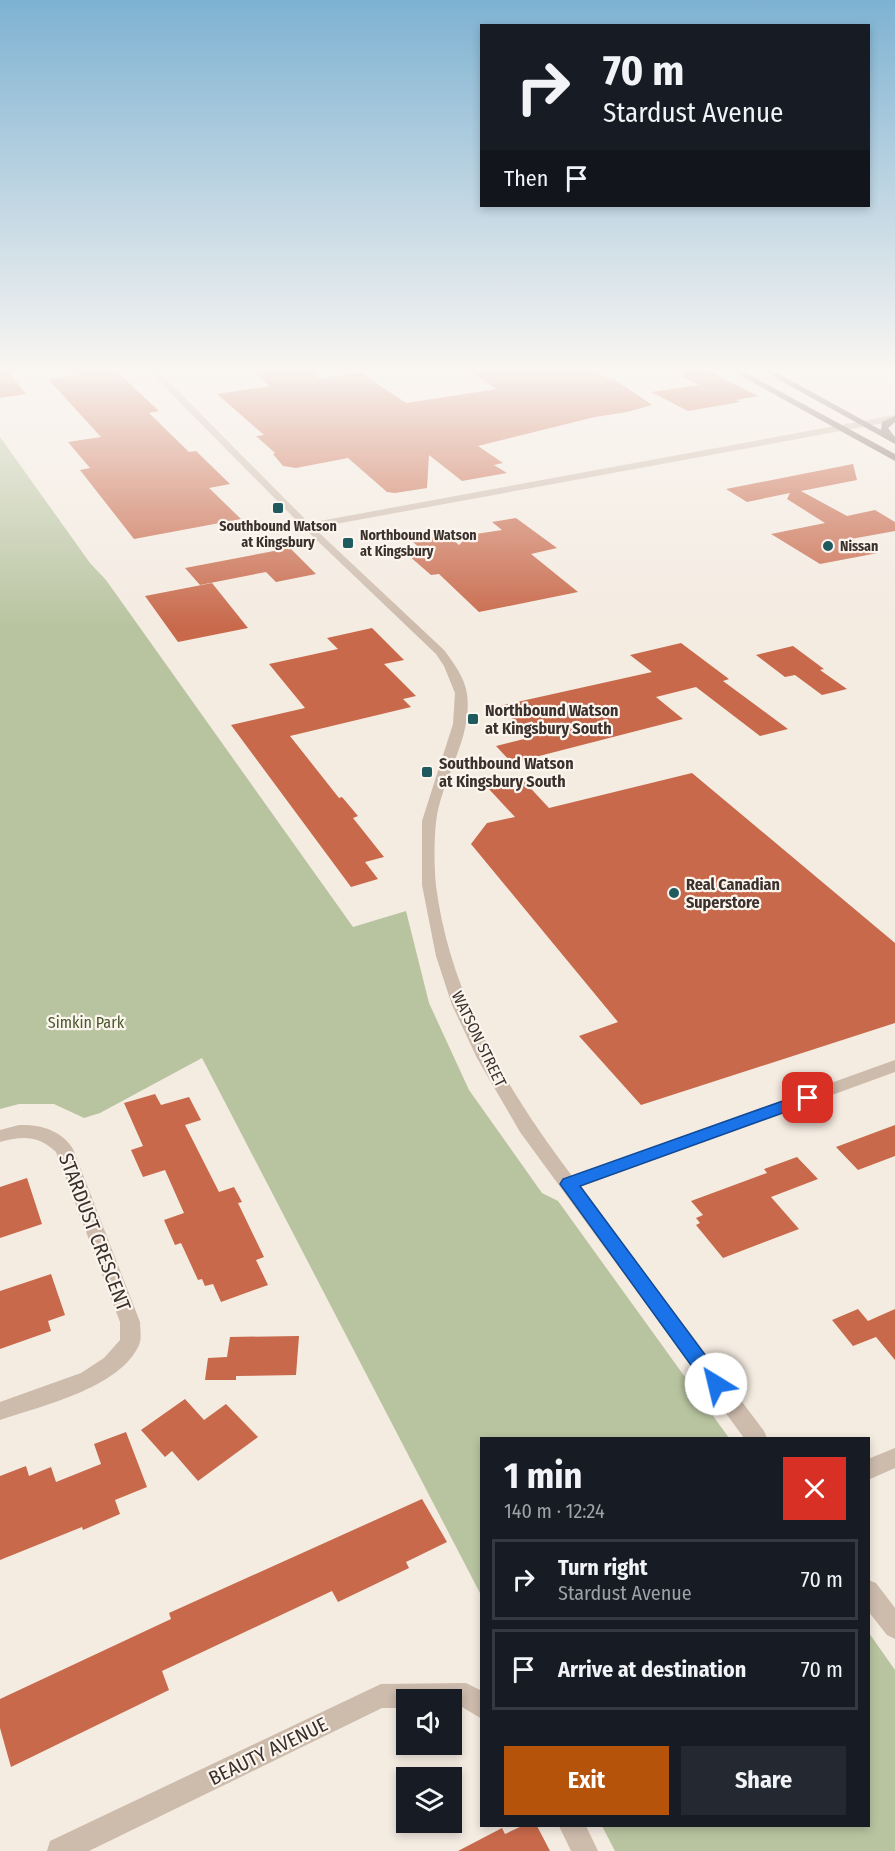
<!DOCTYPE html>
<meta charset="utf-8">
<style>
:root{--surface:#171b24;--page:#242831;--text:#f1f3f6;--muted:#9ea1a6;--line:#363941;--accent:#b45309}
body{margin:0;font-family:"Fira Sans Condensed",sans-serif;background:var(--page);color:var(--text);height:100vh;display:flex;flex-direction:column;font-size:22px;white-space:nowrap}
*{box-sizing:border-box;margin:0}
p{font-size:20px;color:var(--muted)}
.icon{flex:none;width:33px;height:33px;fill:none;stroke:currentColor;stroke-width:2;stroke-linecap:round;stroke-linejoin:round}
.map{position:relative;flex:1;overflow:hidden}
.details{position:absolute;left:480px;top:1437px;width:390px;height:390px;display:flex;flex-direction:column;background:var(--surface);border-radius:0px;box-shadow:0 3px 9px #0003}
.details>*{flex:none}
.hud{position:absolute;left:480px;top:24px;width:390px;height:183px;border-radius:0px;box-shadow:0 3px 9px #0003;background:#171b24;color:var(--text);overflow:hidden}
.buttons{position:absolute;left:396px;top:1689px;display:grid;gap:12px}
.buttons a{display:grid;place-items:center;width:66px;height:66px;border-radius:0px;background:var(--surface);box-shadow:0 3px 9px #0003;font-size:30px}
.pin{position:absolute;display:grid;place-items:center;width:51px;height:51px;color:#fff;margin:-26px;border-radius:12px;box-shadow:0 3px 9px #0006}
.me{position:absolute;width:66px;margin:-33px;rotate:324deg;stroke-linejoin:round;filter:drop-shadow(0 0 4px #0008)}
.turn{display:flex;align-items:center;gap:21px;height:126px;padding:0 24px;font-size:27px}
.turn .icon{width:78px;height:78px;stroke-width:2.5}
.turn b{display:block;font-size:42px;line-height:51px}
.then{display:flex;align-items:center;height:57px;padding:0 24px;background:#0003;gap:12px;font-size:22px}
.round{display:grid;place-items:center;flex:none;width:63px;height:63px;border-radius:0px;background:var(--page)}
.headline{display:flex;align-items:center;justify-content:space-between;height:102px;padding:0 24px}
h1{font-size:36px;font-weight:700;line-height:45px}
.button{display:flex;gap:12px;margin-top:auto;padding:12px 24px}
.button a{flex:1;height:69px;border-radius:0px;background:var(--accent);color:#fff;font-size:24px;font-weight:700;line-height:69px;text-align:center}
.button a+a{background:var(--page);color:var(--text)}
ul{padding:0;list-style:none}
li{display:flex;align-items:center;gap:18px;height:81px;margin:0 12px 9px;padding:0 12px;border:3px solid var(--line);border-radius:0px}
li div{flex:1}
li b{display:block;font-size:22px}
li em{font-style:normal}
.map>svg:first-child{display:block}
.green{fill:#b8c4a0}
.building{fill:#c8694b}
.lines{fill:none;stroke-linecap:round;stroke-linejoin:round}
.minor{fill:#cdbbac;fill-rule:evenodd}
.major{fill:#7d675c;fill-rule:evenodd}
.route{fill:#1a73e8;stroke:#114b97;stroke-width:1.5}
.poi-dot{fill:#1f5a5e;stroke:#fbf5ee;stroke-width:2}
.labels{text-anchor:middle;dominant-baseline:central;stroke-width:4.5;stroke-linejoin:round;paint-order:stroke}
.far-poi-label{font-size:14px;font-weight:bold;fill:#3b302b;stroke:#fbf5ee;text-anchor:start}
.poi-label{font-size:16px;font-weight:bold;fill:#3b302b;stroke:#fbf5ee;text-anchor:start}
.park-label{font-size:16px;fill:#4a5a2e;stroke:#fbf5ee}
.street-label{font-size:16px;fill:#3b302b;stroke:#fbf5ee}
.near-street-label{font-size:20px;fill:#3b302b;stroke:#fbf5ee}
</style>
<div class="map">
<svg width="895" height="1851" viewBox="0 0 895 1851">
<rect width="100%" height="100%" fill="#f4ebe1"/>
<path class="green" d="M0 437 90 563 106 580 353 927 406 911 429 1003 469 1090 542 1193 558 1201 729 1438H482L481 1595 202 1058 100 1113 84 1118 54 1104H19L0 1109Z
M869 1633 895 1670V1851H615L602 1826H868Z"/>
<path class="building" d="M0 368H5L26 394 0 398Z
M75 368H113L159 411 149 413 189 452 196 451 230 484 209 488 241 519 134 539 80 470 90 468 68 442 101 437 48 379 80 375Z
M250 368H318L319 379 360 372 406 403 497 389 464 368H591L607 378 614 379 652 405 627 412 595 417 478 446 503 463 494 465 507 473 462 481 429 455 427 488 395 493 387 492 348 458 296 468 283 466 273 454 275 453 256 436 264 435 217 394 270 386Z
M686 368H702L758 396 736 400 740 402 688 411 651 392 699 385 682 376Z
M853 464 857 480 801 491 847 516 875 510 895 522V531L851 539 878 553 820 564 771 534 825 523 787 499 790 493 747 502 726 489Z
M516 518 557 548 531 554 578 592 479 612 439 574 431 575 408 555 425 553 412 541 447 535 459 545 469 535 502 530 492 522Z
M290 548 316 574 276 582 266 572 200 585 185 568Z
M212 583 248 628 178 642 145 596Z
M372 628 404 660 384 664 416 696 403 699 411 707 290 736 339 798 342 797 358 816 353 818 384 857 365 862 378 879 351 887 231 725 305 708 269 664 338 649 327 638Z
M681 643 729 679 723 681 788 729 760 736 696 687 656 697 683 719 512 763 496 746 532 737 499 706 652 672 630 655Z
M793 646 824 669 820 670 847 689 822 695 795 675 785 677 756 655Z
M692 773 895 943V1023L641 1105 579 1036 618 1022 471 844 487 823 515 817 488 788 522 779 549 808Z
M155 1094 161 1105 189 1097 201 1120 185 1125 219 1192 234 1187 242 1202 238 1203 264 1257 256 1260 268 1285 221 1302 213 1284 205 1286 202 1279 198 1280 181 1243 175 1245 164 1220 184 1213 165 1170 143 1177 131 1150 143 1146 124 1103Z
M895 1125V1156L858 1170 836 1147Z
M797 1157 818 1179 771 1197 799 1229 723 1258 696 1225 700 1223 696 1218 703 1215 691 1201 767 1173 764 1169Z
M27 1178 42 1224 0 1238V1187Z
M51 1274 65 1315 48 1321 51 1331 0 1349V1291Z
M858 1309 868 1321 895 1309V1360L876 1337 853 1346 832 1320Z
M299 1336 296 1375 236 1376V1380H205L208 1358 227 1357 230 1337Z
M185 1399 204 1420 226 1404 258 1437 198 1481 172 1451 165 1457 141 1430Z
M126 1432 147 1487 115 1500 120 1514 83 1530 82 1527 0 1560V1476L26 1466 29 1476 51 1467 56 1482 101 1464 94 1444Z
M422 1499 447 1542 406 1562 409 1568 338 1602 332 1591 162 1671 169 1690 11 1767 0 1728V1699L171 1619 169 1613Z
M522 1826H537L550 1851H458L502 1828 505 1834Z"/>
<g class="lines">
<path class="minor" d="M146 368H155L309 523 895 415V421L314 528 444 650C453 662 465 678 467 694 473 738 441 779 436 822 434 841 434 866 436 886 450 995 507 1090 572 1176L895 1060V1072L580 1187 764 1431 767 1438H744L520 1132 477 1058 452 1005 436 956 422 885V821L453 724 455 693 444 666 436 654 304 528Z
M19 1125C39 1124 62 1130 73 1149L140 1322C140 1329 142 1338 139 1345 120 1388 41 1406 0 1420V1402L81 1373 104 1358 120 1340V1322L56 1152C38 1135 23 1136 0 1142V1130Z
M895 1448V1468L868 1480V1459Z
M868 1580 876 1583 895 1608V1639L887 1635 868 1611Z
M466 1683 482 1691V1719L462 1707 452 1708V1700H406V1708H382L89 1851H47L50 1841 381 1684Z
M559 1826H586L598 1851H571Z"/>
<path class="major" d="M727 368H737L895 454V461Z
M758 368H768L881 430 882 422 895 416V422L888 428 895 437V444Z"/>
</g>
<linearGradient id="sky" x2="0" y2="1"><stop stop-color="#7eb2d2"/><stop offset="0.59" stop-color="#faf6f2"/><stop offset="1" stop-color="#faf6f2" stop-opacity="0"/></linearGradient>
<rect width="895" height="627" fill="url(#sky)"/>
<path class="route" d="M808 1092 813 1094 816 1098 813 1102 580 1186 723 1379 725 1384 723 1390 716 1392 709 1390 560 1184 563 1179Z"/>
<g class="poi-dot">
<rect x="272" y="502" width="12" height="12" rx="3"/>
<rect x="342" y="537" width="12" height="12" rx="3"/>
<circle cx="828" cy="546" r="6"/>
<rect x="467" y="713" width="12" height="12" rx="3"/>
<rect x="421" y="766" width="12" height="12" rx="3"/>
<circle cx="674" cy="893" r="6"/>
</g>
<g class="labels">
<g class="far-poi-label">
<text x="278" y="526" text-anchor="middle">Southbound Watson<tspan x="278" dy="16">at Kingsbury</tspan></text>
<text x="360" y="535">Northbound Watson<tspan x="360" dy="16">at Kingsbury</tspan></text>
<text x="840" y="546">Nissan</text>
</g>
<g class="poi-label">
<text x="485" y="710">Northbound Watson<tspan x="485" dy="18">at Kingsbury South</tspan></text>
<text x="439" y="763">Southbound Watson<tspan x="439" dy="18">at Kingsbury South</tspan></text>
<text x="686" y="884">Real Canadian<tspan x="686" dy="18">Superstore</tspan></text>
</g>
<g class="park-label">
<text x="86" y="1022">Simkin Park</text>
</g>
<g class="street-label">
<text transform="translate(479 1039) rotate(64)">WATSON STREET</text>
</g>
<g class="near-street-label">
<text transform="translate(95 1232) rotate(69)">STARDUST CRESCENT</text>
<text transform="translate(268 1751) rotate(-26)">BEAUTY AVENUE</text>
</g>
</g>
</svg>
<div class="buttons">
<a><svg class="icon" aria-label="sound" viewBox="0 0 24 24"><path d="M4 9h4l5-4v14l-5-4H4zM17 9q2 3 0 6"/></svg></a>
<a><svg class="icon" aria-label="layers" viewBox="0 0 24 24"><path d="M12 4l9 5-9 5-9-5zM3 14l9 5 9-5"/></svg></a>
</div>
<div class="pin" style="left:808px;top:1098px;background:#d93025"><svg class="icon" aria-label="arrive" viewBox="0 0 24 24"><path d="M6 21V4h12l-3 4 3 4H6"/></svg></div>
<svg class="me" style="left:716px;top:1384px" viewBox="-20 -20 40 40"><circle r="19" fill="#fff"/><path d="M0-13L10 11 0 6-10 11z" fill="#1a73e8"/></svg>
<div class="hud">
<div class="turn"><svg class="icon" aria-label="right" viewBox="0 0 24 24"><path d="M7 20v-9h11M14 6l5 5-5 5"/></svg><div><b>70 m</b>Stardust Avenue</div></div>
<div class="then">Then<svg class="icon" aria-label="arrive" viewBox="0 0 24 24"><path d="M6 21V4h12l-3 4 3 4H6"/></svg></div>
</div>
<section class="details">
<div class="headline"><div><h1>1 min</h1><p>140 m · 12:24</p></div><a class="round" style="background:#d93025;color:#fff"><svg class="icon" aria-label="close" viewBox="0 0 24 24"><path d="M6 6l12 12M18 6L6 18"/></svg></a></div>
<ul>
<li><svg class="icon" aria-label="right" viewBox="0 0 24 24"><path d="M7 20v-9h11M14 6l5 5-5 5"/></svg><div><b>Turn right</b><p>Stardust Avenue</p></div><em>70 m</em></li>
<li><svg class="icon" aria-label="arrive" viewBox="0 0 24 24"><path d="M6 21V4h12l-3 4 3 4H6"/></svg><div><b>Arrive at destination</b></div><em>70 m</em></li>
</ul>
<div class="button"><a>Exit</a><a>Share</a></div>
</section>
</div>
